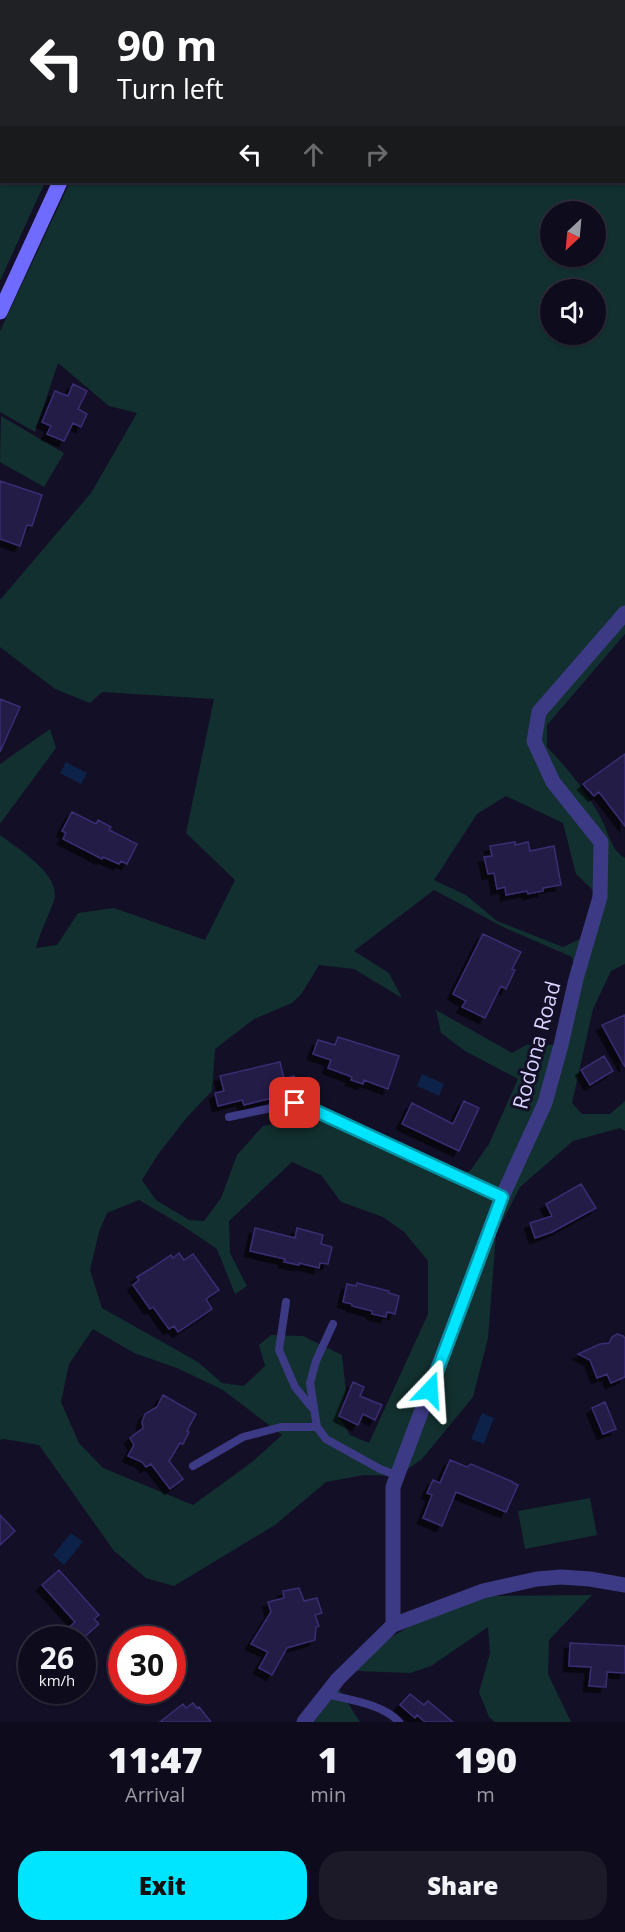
<!DOCTYPE html>
<style>
:root{--surface:#0e0b1c;--page:#1c1929;--text:#f1f3f6;--muted:#9b9ba3;--line:#2e2b3b;--accent:#00e5ff}
body{margin:0;font-family:"Open Sans",sans-serif;background:var(--page);color:var(--text);height:100vh;display:flex;flex-direction:column;font-size:22px;white-space:nowrap}
*{box-sizing:border-box;margin:0}
p{font-size:20px;color:var(--muted)}
.icon{flex:none;width:33px;height:33px;fill:none;stroke:currentColor;stroke-width:2;stroke-linecap:round;stroke-linejoin:round}
.map{position:relative;height:1722px;overflow:hidden}
.side{display:flex;flex-direction:column;background:var(--surface);flex:1}
.side>*{flex:none}
.guide{position:absolute;left:0px;top:0px;width:626px;height:183px;box-shadow:0 2px 4px #0004,0 0 0 2px var(--line);background:#202124;color:#fff;overflow:hidden}
.needle{width:39px;rotate:206deg}
.fabs{position:absolute;left:540px;top:201px;display:grid;gap:12px}
.fabs a{display:grid;place-items:center;width:66px;height:66px;border-radius:50%;background:var(--surface);box-shadow:0 2px 4px #0004,0 0 0 2px var(--line);font-size:30px}
.speed{position:absolute;left:18px;top:1626px;display:flex;gap:12px;font-size:30px;font-weight:700;text-align:center}
.speed>*{display:grid;place-content:center;width:78px;height:78px;border-radius:50%;background:var(--surface);box-shadow:0 2px 4px #0004,0 0 0 2px var(--line);line-height:1}
.speed small{font-size:15px;font-weight:400}
.speed .limit{border:9px solid #d22;background:#fff;color:#111}
.pin{position:absolute;display:grid;place-items:center;width:51px;height:51px;color:#fff;margin:-26px;border-radius:12px;box-shadow:0 3px 9px #0006}
.me{position:absolute;width:66px;margin:-33px;rotate:20deg;stroke-linejoin:round;filter:drop-shadow(0 0 4px #0008)}
.turn{display:flex;align-items:center;gap:21px;height:126px;padding:0 18px;font-size:27px}
.turn .icon{width:78px;height:78px;stroke-width:2.5}
.turn b{display:block;font-size:42px;line-height:51px}
.lanes{display:flex;align-items:center;height:57px;padding:0 18px;background:#0003;justify-content:center;gap:30px;direction:ltr}
.lanes .off{opacity:.35}
.eta{display:flex;justify-content:space-evenly;align-items:center;height:102px;text-align:center}
.eta b{font-size:36px;font-weight:800;line-height:42px}
.cta{display:flex;gap:12px;margin-top:auto;padding:12px 18px}
.cta a{flex:1;height:69px;border-radius:24px;background:var(--accent);color:#111;font-size:24px;font-weight:800;line-height:69px;text-align:center}
.cta a+a{background:var(--page);color:var(--text)}
.map>svg:first-child{display:block}
.green{fill:#12302f;fill-rule:evenodd}
.water{fill:#0c2248}
.building{fill:#241b47;stroke:#3b2d73;stroke-width:1.5;filter:url(#shadow)}
.lines{fill:none;stroke-linecap:round;stroke-linejoin:round}
.service{stroke:#3d3a85;stroke-width:8}
.minor{stroke:#3d3a85;stroke-width:15}
.secondary{stroke:#6f6bff;stroke-width:15}
.route-casing{stroke:#0095a6;stroke-width:15}
.route{stroke:#00e5ff;stroke-width:10}
.labels{text-anchor:middle;dominant-baseline:central;stroke-width:6;stroke-linejoin:round;paint-order:stroke}
.street-label{font-size:21px;fill:#d9d4ff;stroke:#130f26}
</style>
<div class="map">
<svg width="625" height="1722" viewBox="0 0 625 1722">
<defs>
<filter id="shadow"><feDropShadow dx="-5.5" dy="5.5" stdDeviation="0" flood-color="#0009"/></filter>
</defs>
<rect width="100%" height="100%" fill="#130f26"/>
<path class="green" d="M155 0H625V634L547 725V747C567 768 587 792 601 818 609 833 610 849 625 858V964L611 971 593 1009 572 1103 582 1114H610L625 1101V1131L620 1128 573 1141 520 1187 496 1234 488 1338 473 1397 422 1459 398 1476 364 1475 326 1482 275 1525 174 1586 146 1578 114 1551 39 1445 4 1439 0 1440V835C17 848 62 875 54 900 49 916 40 932 36 948L57 945 78 913 114 908 205 940 235 880 186 833 214 699 102 692 90 703 55 689 0 647V600L91 493 137 413 109 406 58 363 35 432 0 412V331L70 182H624V2L155 1ZM550 212H596V256H550ZM550 290H596V334H550ZM506 796 563 823 576 874 600 897 587 936 563 947 497 921 466 895 434 880 477 814ZM434 890 505 928 572 957 576 979 561 1045H526L512 1053 436 1010 441 1033 465 1051 518 1079 489 1144 470 1171 450 1175 348 1127 310 1115 263 1126 237 1155 221 1198 204 1221 189 1220 156 1200 142 1180 159 1153 188 1116 212 1091 215 1049 254 1019 292 1003 302 993 319 965 354 969 402 998 389 973 354 951ZM292 1162 321 1175 341 1202 383 1217 404 1232 428 1261V1314L369 1443 350 1435 339 1416 346 1392 342 1355 303 1336 271 1335 259 1345 265 1366 244 1386 222 1383 198 1362 102 1308 90 1270 99 1232 107 1213 139 1200 183 1226 217 1249 235 1294 247 1286 230 1253 229 1221ZM93 1329 134 1353 177 1368 223 1390 282 1435 252 1462 193 1505 103 1468 79 1443 61 1402 69 1364Z
M0 123H2V182H45L0 281Z
M1 416 64 453 44 487 0 462Z
M50 729 56 748 0 824V764Z
M590 1498 597 1535 525 1549 518 1511Z
M592 1595 549 1640 548 1674 571 1722H495L489 1717 479 1692 490 1653 488 1627 431 1666 410 1673 357 1671 383 1642 432 1613 493 1596Z
M339 1689 360 1722H314Z"/>
<path class="water" d="M66 762 87 773 81 784 60 773Z
M422 1074 444 1084 439 1096 417 1086Z
M482 1413 494 1418 484 1444 471 1439Z
M71 1533 83 1542 64 1565 53 1555Z"/>
<path class="building" d="M73 384 87 391 78 409 87 414 81 427 73 423 64 441 47 434 51 426 42 422 55 391 68 396Z
M0 481 42 495 32 526 27 525 20 546 0 539Z
M0 699 20 707 0 752Z
M625 754V826L599 792 594 796 583 784Z
M72 812 96 824 98 820 111 827 109 830 137 844 127 864 121 861 119 864 103 857 102 859 63 839 66 833 62 831Z
M515 842V845L528 842 530 851 554 846 561 885 543 888V891L528 894 527 891 506 895 505 887 497 889 494 873 488 874 484 857 492 856 490 846Z
M483 934 521 952 512 969 515 970 506 989 501 986 485 1018 462 1007 466 1001 453 994Z
M625 1015V1067L602 1025Z
M338 1037 399 1056 388 1089 364 1080 363 1084 351 1080 352 1077 328 1068 331 1060 313 1054 318 1040 335 1045Z
M604 1056 613 1071 590 1085 581 1070Z
M280 1062 284 1079 294 1076 297 1092 244 1105 242 1100 218 1106 215 1093 224 1091 220 1076Z
M464 1101 479 1108 459 1151 402 1124 412 1103 453 1124Z
M581 1184 596 1208 552 1232 535 1238 530 1223 552 1216 546 1204Z
M255 1228 295 1238 297 1228 323 1235 321 1244 332 1247 328 1264 320 1263 319 1268 299 1263V1265L284 1262 285 1259 250 1251Z
M179 1253 184 1260 193 1254 219 1290 206 1299 212 1309 178 1332 174 1326 169 1329 153 1307 150 1309 133 1285 139 1280 137 1277 150 1269 171 1255 173 1258Z
M357 1283 389 1291V1293L399 1296 395 1314 387 1312 386 1317 372 1314V1311L352 1306V1304L343 1302 347 1284 356 1286Z
M617 1334 623 1336 625 1338V1377L611 1383 607 1374 597 1378 590 1360 578 1354 600 1344 609 1343 612 1337Z
M353 1382 364 1387 360 1396 382 1405 375 1420 363 1414 358 1425 339 1416Z
M163 1395 196 1414 187 1431 189 1432 183 1444 180 1443 169 1461 183 1479 170 1489 151 1464 146 1467 142 1462 128 1456 134 1445 130 1438 143 1428 142 1422 145 1414 157 1407Z
M605 1402 616 1429 603 1434 592 1408Z
M450 1460 467 1467 471 1464 513 1482V1483L518 1485 506 1512 456 1492 442 1526 423 1518 432 1495 427 1493 433 1480 440 1483Z
M0 1515 15 1531 0 1545Z
M59 1570 99 1615 94 1619 99 1624 81 1640H55L75 1622 42 1585Z
M299 1588 304 1601 317 1598 322 1613 315 1615 319 1626 316 1627 315 1640 287 1648 272 1675 259 1668 268 1652 251 1644 271 1612 268 1602 284 1598 283 1591Z
M570 1643 625 1646V1673L607 1672 606 1687 589 1686 591 1667 569 1666Z
M410 1694 424 1705 428 1701 453 1722H425L417 1715 415 1718 400 1705Z
M193 1703 197 1708 199 1707 211 1722H160L183 1704 186 1708Z"/>
<g class="lines">
<path class="service" d="M229 1117 295 1103 316 1111 502 1197
M286 1302 279 1350 295 1387 314 1410
M333 1324 316 1361 310 1383 317 1427 326 1439 380 1469 398 1476
M193 1466 243 1437 281 1427H317
M326 1694C349 1700 383 1704 399 1722"/>
<path class="minor" d="M393 1625V1487L502 1197 545 1103 561 1045 576 979 600 897 601 842 553 782 534 741 539 712 625 613
M304 1722 338 1679 393 1625 483 1591 537 1579 561 1577 590 1579 625 1585"/>
<path class="secondary" d="M145 2V0
M0 312 60 182"/>
</g>
<g class="lines">
<g class="route-casing">
<path id="route" d="M295 1103 316 1111 502 1197 430 1390"/>
</g>
<use href="#route" class="route"/>
</g>
<g class="labels">
<g class="street-label">
<text transform="translate(536 1045) rotate(-75)">Rodona Road</text>
</g>
</g>
</svg>
<div class="fabs">
<a><svg class="needle" viewBox="-14 -14 28 28"><path d="M0-13l5 13h-10z" fill="#e53935"/><path d="M0 13l5-13h-10z" fill="#9b9ba3"/></svg></a>
<a><svg class="icon" aria-label="sound" viewBox="0 0 24 24"><path d="M4 9h4l5-4v14l-5-4H4zM17 9q2 3 0 6"/></svg></a>
</div>
<div class="speed"><div>26<small>km/h</small></div><div class="limit">30</div></div>
<div class="pin" style="left:295px;top:1103px;background:#d93025"><svg class="icon" aria-label="arrive" viewBox="0 0 24 24"><path d="M6 21V4h12l-3 4 3 4H6"/></svg></div>
<svg class="me" style="left:430px;top:1390px" viewBox="-20 -20 40 40"><path d="M0-17L14 15 0 8-14 15z" fill="#00e5ff" stroke="#fff" stroke-width="4"/></svg>
<div class="guide">
<div class="turn"><svg class="icon" aria-label="left" viewBox="0 0 24 24"><path d="M17 20v-9H6M10 6l-5 5 5 5"/></svg><div><b>90 m</b>Turn left</div></div>
<div class="lanes"><svg class="icon" aria-label="left" viewBox="0 0 24 24"><path d="M17 20v-9H6M10 6l-5 5 5 5"/></svg><svg class="icon off" aria-label="ahead" viewBox="0 0 24 24"><path d="M12 20V5M6 11l6-6 6 6"/></svg><svg class="icon off" aria-label="right" viewBox="0 0 24 24"><path d="M7 20v-9h11M14 6l5 5-5 5"/></svg></div>
</div>
</div>
<section class="side">
<div class="eta">
<div><b>11:47</b><p>Arrival</p></div>
<div><b>1</b><p>min</p></div>
<div><b>190</b><p>m</p></div>
</div>
<div class="cta"><a>Exit</a><a>Share</a></div>
</section>
